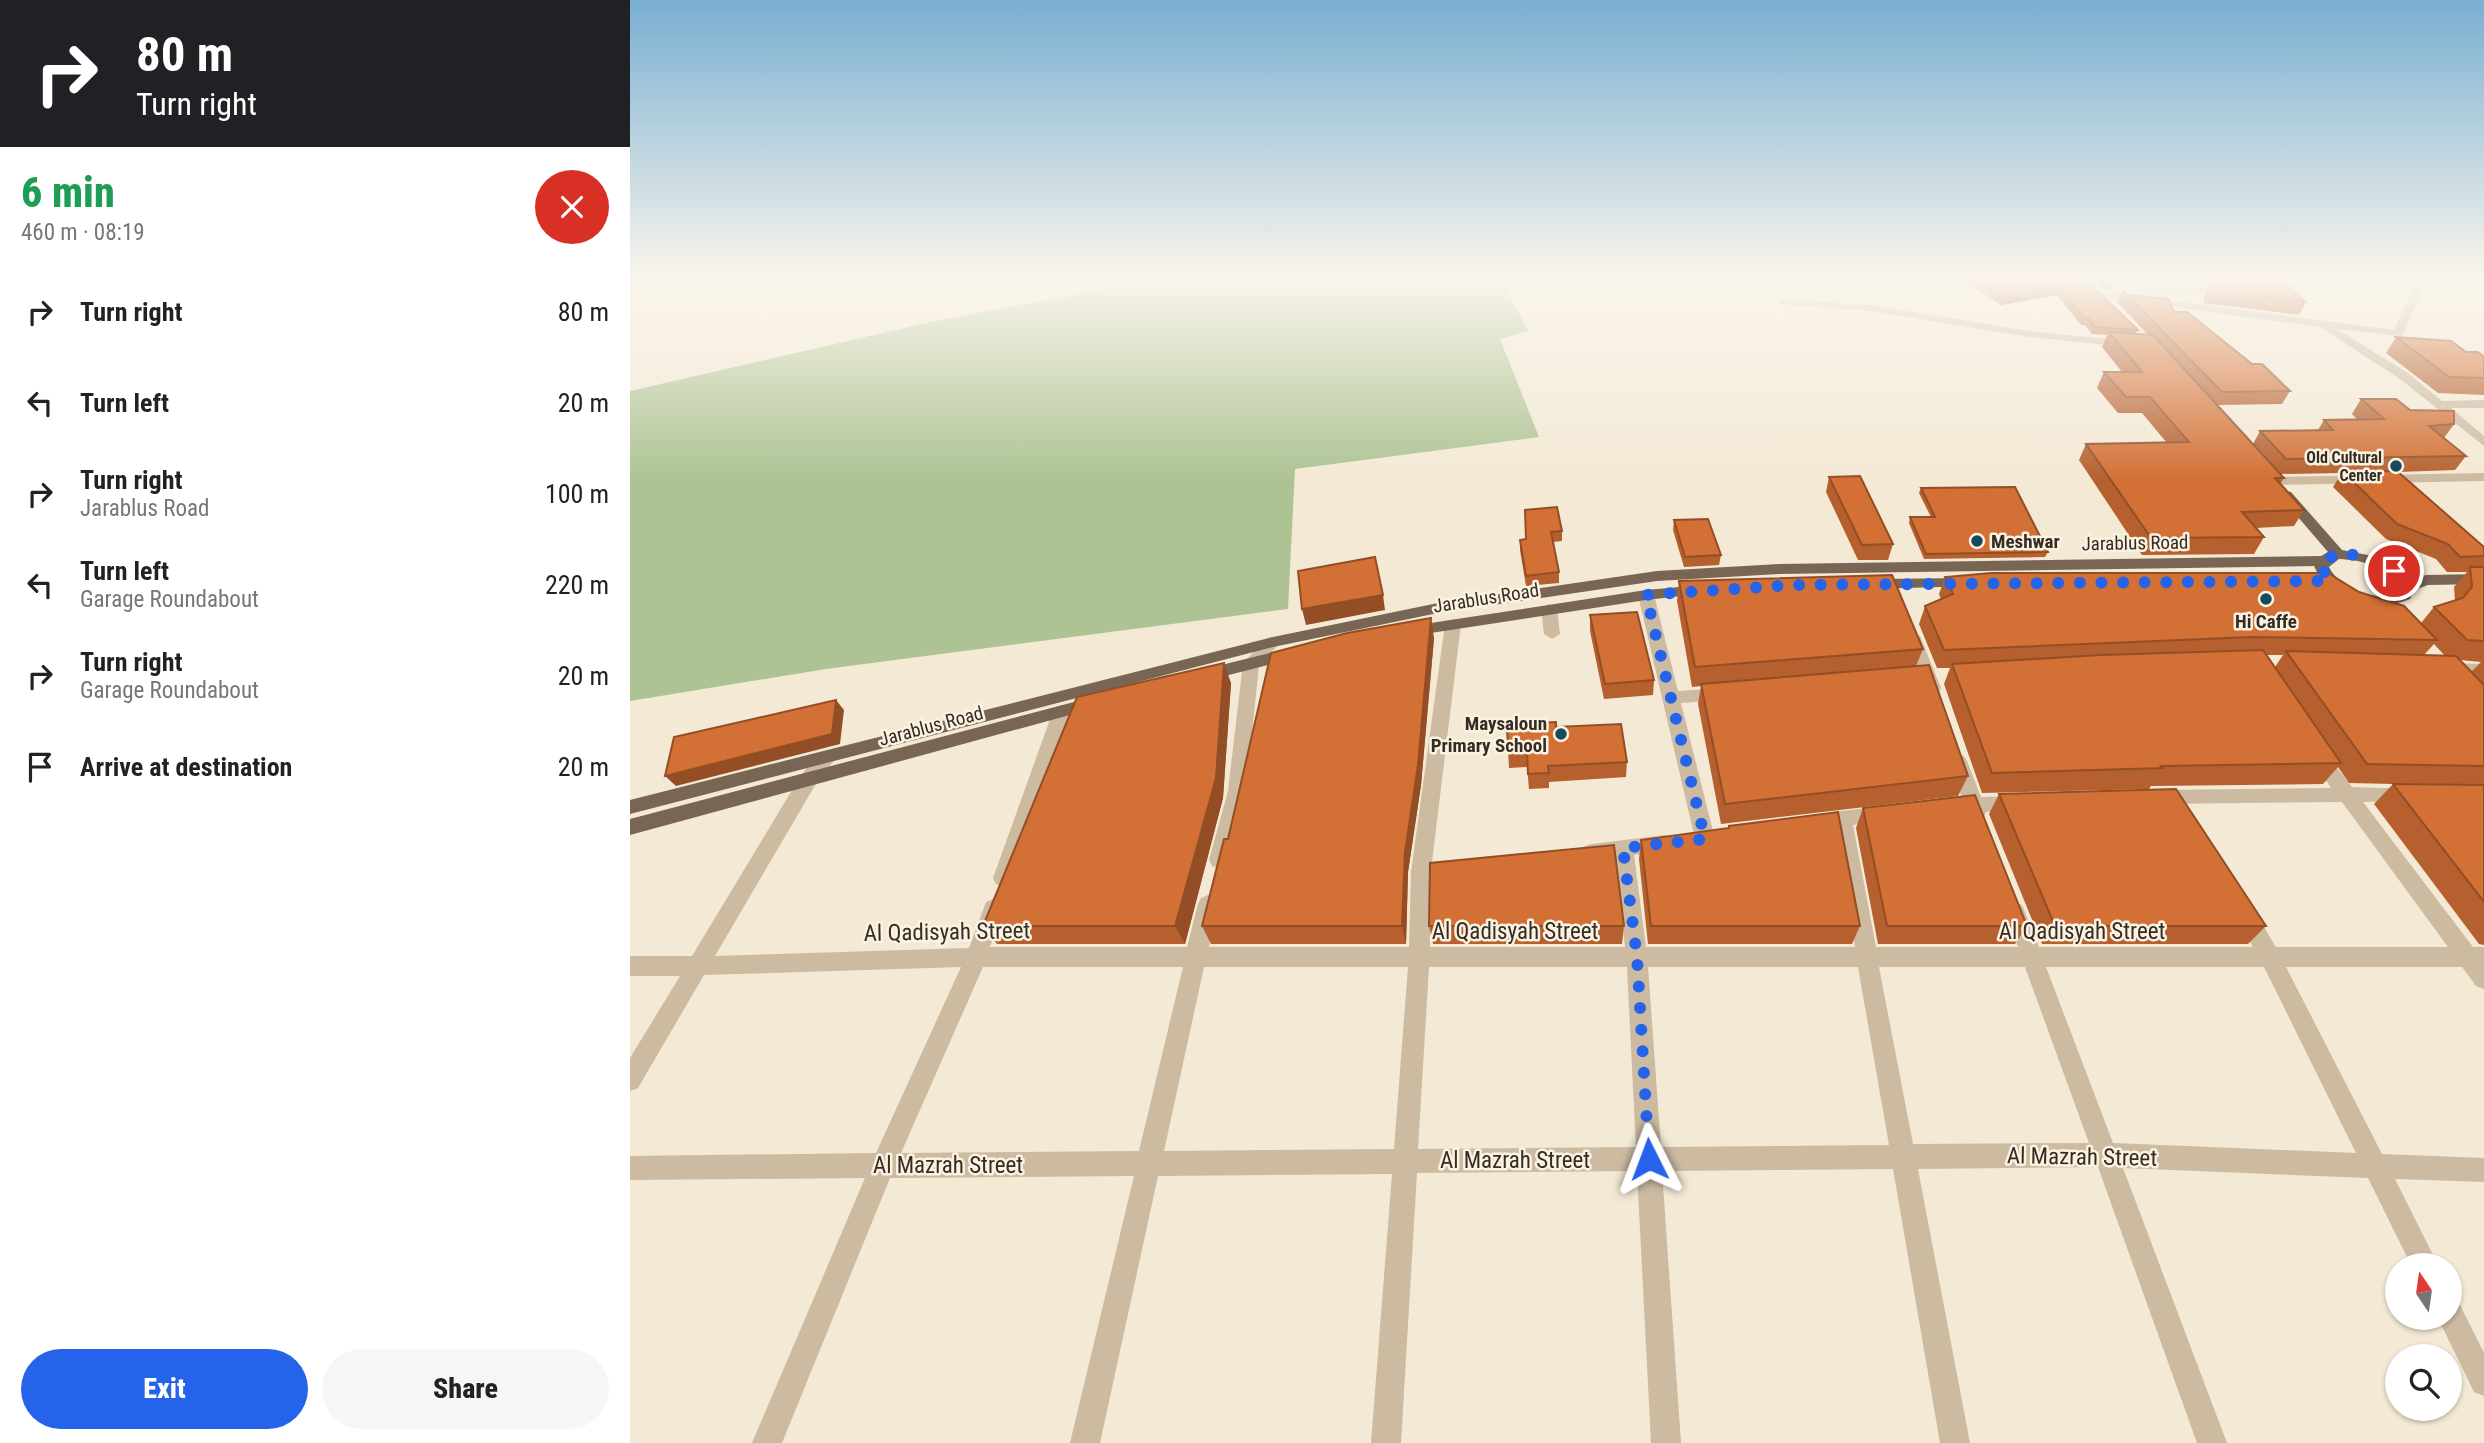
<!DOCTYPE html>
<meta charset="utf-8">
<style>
:root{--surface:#fff;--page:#f6f6f6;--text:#222;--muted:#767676;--accent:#2563eb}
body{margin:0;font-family:"Roboto Condensed",sans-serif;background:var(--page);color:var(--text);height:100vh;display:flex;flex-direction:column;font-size:26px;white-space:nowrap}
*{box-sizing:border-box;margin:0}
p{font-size:23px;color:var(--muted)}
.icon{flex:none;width:38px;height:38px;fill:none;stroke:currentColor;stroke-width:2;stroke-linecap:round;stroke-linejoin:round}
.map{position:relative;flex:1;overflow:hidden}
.side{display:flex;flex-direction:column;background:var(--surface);width:630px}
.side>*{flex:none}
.guide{background:#202124;color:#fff;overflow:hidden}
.needle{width:46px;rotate:347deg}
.tools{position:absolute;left:1755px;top:1253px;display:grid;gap:14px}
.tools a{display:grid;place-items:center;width:77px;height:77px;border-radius:50%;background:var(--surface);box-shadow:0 2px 5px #0004;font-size:35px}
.pin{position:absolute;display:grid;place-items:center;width:60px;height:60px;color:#fff;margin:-30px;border:4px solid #fff;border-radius:50%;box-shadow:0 2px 7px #0007}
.me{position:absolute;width:77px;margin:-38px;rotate:357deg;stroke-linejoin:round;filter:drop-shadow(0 0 5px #0008)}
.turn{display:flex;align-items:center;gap:24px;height:147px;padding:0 21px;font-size:32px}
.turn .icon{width:91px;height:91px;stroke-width:2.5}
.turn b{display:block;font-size:49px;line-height:60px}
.round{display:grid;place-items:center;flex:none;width:74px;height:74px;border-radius:37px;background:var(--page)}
.overview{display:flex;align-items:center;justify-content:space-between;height:119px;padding:0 21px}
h1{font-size:42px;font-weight:800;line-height:52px;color:#1e9e55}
.button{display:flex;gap:14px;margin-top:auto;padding:14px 21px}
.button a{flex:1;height:80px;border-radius:42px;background:var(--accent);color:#fff;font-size:28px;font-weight:800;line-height:80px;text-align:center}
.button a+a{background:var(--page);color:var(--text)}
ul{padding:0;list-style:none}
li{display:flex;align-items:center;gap:21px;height:91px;padding:0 21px}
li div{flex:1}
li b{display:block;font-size:26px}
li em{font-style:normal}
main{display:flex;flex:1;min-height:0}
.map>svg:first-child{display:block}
.green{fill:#adc394}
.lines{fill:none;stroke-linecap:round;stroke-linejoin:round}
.minor{fill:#ccbaa1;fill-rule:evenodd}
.major{fill:#796554;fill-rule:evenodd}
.wall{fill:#b5602e;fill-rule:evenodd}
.shaded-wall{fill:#934e25}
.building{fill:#d27035;stroke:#934e25;stroke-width:2}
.route{stroke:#2563eb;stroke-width:12;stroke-dasharray:0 21.6}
.poi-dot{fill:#164c5a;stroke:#fbf2e2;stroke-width:2.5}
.labels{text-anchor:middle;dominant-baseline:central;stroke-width:5;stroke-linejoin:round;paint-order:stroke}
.far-poi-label{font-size:16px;font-weight:bold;fill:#352c24;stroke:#fbf2e2;text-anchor:end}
.poi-label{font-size:19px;font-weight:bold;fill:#352c24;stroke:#fbf2e2;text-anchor:start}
.street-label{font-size:19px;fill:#352c24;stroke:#fbf2e2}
.near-street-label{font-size:23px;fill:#352c24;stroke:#fbf2e2}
</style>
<main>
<section class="side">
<div class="guide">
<div class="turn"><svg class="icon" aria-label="right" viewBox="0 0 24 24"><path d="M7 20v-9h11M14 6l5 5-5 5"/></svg><div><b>80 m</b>Turn right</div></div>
</div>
<div class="overview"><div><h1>6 min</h1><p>460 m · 08:19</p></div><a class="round" style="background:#d93025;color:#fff"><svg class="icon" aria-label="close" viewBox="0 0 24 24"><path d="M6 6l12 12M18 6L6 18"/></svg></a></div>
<ul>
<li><svg class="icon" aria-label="right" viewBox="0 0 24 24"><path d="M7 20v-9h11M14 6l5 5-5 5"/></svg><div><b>Turn right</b></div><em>80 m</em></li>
<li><svg class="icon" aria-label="left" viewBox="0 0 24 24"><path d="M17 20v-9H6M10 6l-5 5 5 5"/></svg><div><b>Turn left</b></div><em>20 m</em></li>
<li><svg class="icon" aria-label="right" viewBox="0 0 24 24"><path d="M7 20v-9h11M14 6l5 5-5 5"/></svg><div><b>Turn right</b><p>Jarablus Road</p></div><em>100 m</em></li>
<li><svg class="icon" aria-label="left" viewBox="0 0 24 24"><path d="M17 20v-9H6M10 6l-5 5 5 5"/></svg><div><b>Turn left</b><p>Garage Roundabout</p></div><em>220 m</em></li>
<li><svg class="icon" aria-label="right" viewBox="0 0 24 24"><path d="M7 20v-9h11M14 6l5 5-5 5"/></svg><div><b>Turn right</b><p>Garage Roundabout</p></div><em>20 m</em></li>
<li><svg class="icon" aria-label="arrive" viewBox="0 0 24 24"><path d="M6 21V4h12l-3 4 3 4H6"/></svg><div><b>Arrive at destination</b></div><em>20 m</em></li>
</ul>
<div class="button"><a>Exit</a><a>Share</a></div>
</section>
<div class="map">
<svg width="1854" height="1443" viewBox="0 0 1854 1443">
<rect width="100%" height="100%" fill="#f3e9d5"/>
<path class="green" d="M532 278H871L898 331 870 339 909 437 665 469 658 609 196 669 0 701V391L305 321Z"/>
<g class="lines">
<path class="minor" d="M1499 278H1510L1521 289 1601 286 1606 289 1601 292 1518 295Z
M1787 278H1797L1772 336 1707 329 1778 373 1812 401 1854 400V408H1821L1854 436V446L1770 379 1690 327 1468 297 1463 294 1468 291 1764 330 1783 288 1713 285 1636 290 1631 287 1636 284 1713 279 1785 282Z
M1154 299 1240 305 1399 331 1497 341 1503 344 1497 347 1399 337 1240 311 1150 304V300Z
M1854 473V481L1643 485 1636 481 1643 477Z
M1016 590 1024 595 1048 691 1092 688 1101 694 1092 700 1051 703 1085 839 1082 845 1075 847 1068 845 1065 839 1008 595Z
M919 604 927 609 930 634 922 639 914 634 911 609Z
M823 619 831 624 802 862 823 860 830 862 833 868 830 874 801 879 800 947H995L984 857 962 860 955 858 952 852 955 846 962 844 1035 835 1042 837 1045 843 1042 849 1004 855 1016 947H1225L1204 828 1187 830 1180 827 1177 822 1180 817 1187 814 1253 806 1260 809 1263 814 1260 819 1223 825 1246 947H1388L1375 911 1378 905 1385 902 1392 905 1409 947H1623L1605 917 1608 911C1626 904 1637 934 1646 947H1818L1712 802 1529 804 1522 802 1520 797 1522 792 1529 790 1701 788 1680 757 1683 752H1695L1722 787 1785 789 1787 794 1785 799 1778 801 1733 802 1843 947H1854V989L1846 986 1832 967H1656L1752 1154 1854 1158V1182L1765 1179 1808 1265H1781L1738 1178 1493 1168 1597 1443H1567L1468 1167 1288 1169 1340 1443H1310L1263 1169 1032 1171 1051 1443H1021L1007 1171 787 1173 771 1443H741L762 1174 528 1176 470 1443H440L504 1176 260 1178 152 1443H122L235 1178 0 1180V1156L246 1153 331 967 74 975 8 1088 0 1091V1058L50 976H0V956H62L170 777C179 766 188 748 203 753L206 758 184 787 85 956 339 948 356 902 363 899 370 902 373 908 360 947H557L568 904 571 898 578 895 585 898 588 904 579 947H779L781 872 815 624ZM353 967H553L509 1151 271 1153ZM574 967H778L764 1149 534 1151ZM799 967H997L1006 1147 788 1149ZM1018 967H1228L1259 1145 1031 1147ZM1249 967H1395L1459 1143 1283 1144ZM1416 967H1634L1726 1153 1483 1143Z
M1282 631 1290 636 1311 688 1309 692 1303 694 1295 688 1274 636Z
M643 637 651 642 629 665 616 791 599 860 596 866 589 868 582 866 579 860 598 791 613 663 637 638Z
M1815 663 1854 664V676L1809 673 1807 669 1809 665Z
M432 705 438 707 441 711 383 878 380 884 373 886 366 884 363 878 423 711 426 707Z
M1328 754 1334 756 1337 761 1351 797 1386 796 1393 798 1395 803 1393 808 1356 812 1354 818 1347 821 1340 818 1337 813 1319 811 1317 806 1319 801 1332 798 1319 761 1322 756Z
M1820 1301 1830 1305 1854 1353V1396L1844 1392 1808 1318H1820Z"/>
<path class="major" d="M1656 491 1661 492 1712 550 1753 558 1770 568 1780 580 1796 575 1854 574V584L1798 585 1784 590 1780 599C1745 614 1700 603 1684 566L1149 574 1027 581 808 613 643 647 0 814V800L643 637 808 603 1027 571 1149 564 1691 556 1698 552 1649 495ZM1709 559C1732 560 1756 566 1769 587L1768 592C1743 603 1711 590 1699 567Z
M1337 578 1345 583 1342 586 1243 589 1235 584 1243 579Z
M1072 585 1077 587 1080 590 1077 593 1016 600 781 636 773 631 781 626 1016 590Z
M660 648 668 654 666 658 575 681 567 675 575 669Z
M463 697 472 703 469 707 0 835V819Z"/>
</g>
<path class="wall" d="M1330 278H1453L1508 330 1506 334 1518 335 1487 302 1492 290 1499 295 1544 312 1660 391 1652 404 1588 405 1623 444 1630 431 1688 430 1694 420H1728L1722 414 1731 399 1780 410 1824 424 1814 438 1836 456 1825 470 1768 472 1854 547V945L1849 944 1744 804 1763 784 1719 783 1708 767 1693 784 1521 786 1519 789 1352 793 1314 684 1320 668H1307L1289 624 1295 606 1311 599 1309 594 1315 577 1729 592 1791 623 1804 607 1825 601 1824 587 1837 572H1817L1806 559 1756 539 1703 487 1712 473 1650 474 1654 478 1650 484 1674 510 1664 526 1626 528 1634 537 1624 554 1512 555 1449 460 1456 444 1537 443 1512 413H1488L1467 388 1474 372H1492L1472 347 1477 335 1462 334 1455 325H1451L1427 295 1371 305ZM1804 644 1815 656 1794 655ZM1636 655H1653L1645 667ZM1830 660 1851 662 1841 672Z
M1465 278H1476L1482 285 1480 290 1474 289 1464 280Z
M1580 282 1676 302 1669 315 1574 303V295Z
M1766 337 1854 357V395L1808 393 1756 353Z
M1199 477 1263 544 1258 560H1228L1196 492Z
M1291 488 1418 552 1415 557 1294 559 1279 523 1280 517H1301L1289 493Z
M895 510 932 531V541L923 542 929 572V583L896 586 890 550V540L896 539Z
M1044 520 1091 555 1089 565 1054 567 1043 530Z
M1049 581 1293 649 1286 666 1338 776 1328 796 1091 824 1068 704 1071 686 1062 687 1047 601Z
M960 615 1024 680 1023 695 974 699 960 631Z
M804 638 791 785 778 872 776 944H581L572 926Z
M601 683 593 798 555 944H367L353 926Z
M926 727 997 762 996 777 919 782V788L899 789 897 767 879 768 877 731Z
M1369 794 1636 926 1618 944H1412L1359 814Z
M1233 808 1397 926 1385 944H1248L1226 828Z
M1099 826 1230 926 1222 944H1018L1009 859 1011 840 1099 828Z
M799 926H994L992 944H803Z"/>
<path class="shaded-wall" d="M1429 288 1427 295 1371 305 1373 298Z
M753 595 755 610 676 625 672 609Z
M801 618 804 638 791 785 778 872 776 944 772 926 775 852Z
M594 663 601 683 593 798 555 944 545 926Z
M206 700 214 710 210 744 46 786 35 776Z"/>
<path class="building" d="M1343 278 1455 279 1508 330 1465 327 1458 318H1454L1429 288 1373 298Z
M1470 278H1476L1482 285H1476Z
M1649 278 1676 302 1580 289V282Z
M1492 290 1499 295 1539 299 1544 312H1557L1622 364H1632L1660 391 1592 392Z
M1479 332 1523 335 1654 478H1645L1674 510 1612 512 1634 537 1521 538 1456 444 1559 442 1520 397H1496L1474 372H1512Z
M1766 337 1821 341 1836 352H1848L1854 357V378L1819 377Z
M1731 399H1766L1780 410 1824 411V424L1799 426 1836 456 1656 459 1630 431 1703 430 1694 420 1754 419Z
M1767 471 1854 547V556L1830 557 1818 544 1767 524 1713 472Z
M1230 476 1263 544 1232 545 1199 477Z
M1385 487 1418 552 1296 554 1280 517H1305L1291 488Z
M927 507 932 531 921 532 929 572 896 576 890 540 896 539 895 510Z
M1078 519 1091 555 1055 557 1044 520Z
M745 557 753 595 672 609 668 571Z
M1840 567H1854V641L1837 640 1804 607 1833 598 1842 587Z
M1361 573H1698L1729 592 1774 606 1807 640 1621 637 1314 650 1295 606 1323 594 1315 577Z
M1262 575 1293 649 1065 667 1049 581Z
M1007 612 1024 680 975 684 960 615Z
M801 618 788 765 775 852 772 926H572L594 839H598L641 653 717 633Z
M1633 650 1711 763 1531 766 1533 768 1362 773 1322 664 1471 655Z
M1656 651 1826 656 1854 685V766L1737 764Z
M594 663 586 778 545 926H353L447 697Z
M1299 665 1338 776 1095 804 1071 684Z
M206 700 202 734 35 776 44 737Z
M926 722V727L991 724 997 762 918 766 919 773 898 774 897 752 879 753 877 731 905 729V723Z
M1763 784 1854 785V902Z
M1546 789 1636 926H1425L1369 794Z
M1345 795 1397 926H1257L1233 808Z
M1208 812 1230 926H1021L1011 840 1099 828V826Z
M984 845 994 926H799L800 863Z"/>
<linearGradient id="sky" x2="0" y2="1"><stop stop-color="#79afd2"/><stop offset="0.58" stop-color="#faf5ec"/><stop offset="1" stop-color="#faf5ec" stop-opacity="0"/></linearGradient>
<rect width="1854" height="481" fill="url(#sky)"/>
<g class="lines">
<path class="route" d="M1019 1159 1007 957 993 848 1075 839 1016 595 1161 585 1699 581 1691 566 1693 561C1715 546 1745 559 1764 571"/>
</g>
<g class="poi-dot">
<circle cx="1766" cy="466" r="7"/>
<circle cx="1347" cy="541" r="7"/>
<circle cx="1636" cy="599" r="7"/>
<circle cx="931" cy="734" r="7"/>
</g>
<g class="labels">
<g class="far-poi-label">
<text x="1752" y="457">Old Cultural<tspan x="1752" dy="18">Center</tspan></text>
</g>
<g class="poi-label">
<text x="1361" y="541">Meshwar</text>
<text x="1636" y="621" text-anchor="middle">Hi Caffe</text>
<text x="917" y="723" text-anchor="end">Maysaloun<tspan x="917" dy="22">Primary School</tspan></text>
</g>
<g class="street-label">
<text transform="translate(1505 543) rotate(-1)">Jarablus Road</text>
<text transform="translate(856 598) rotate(-9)">Jarablus Road</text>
<text transform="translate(301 726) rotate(-15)">Jarablus Road</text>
</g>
<g class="near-street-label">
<text x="885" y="931">Al Qadisyah Street</text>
<text x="1452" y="931">Al Qadisyah Street</text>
<text transform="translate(317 932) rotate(-1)">Al Qadisyah Street</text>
<text transform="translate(1452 1157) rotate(1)">Al Mazrah Street</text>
<text x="885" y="1160">Al Mazrah Street</text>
<text x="318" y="1165">Al Mazrah Street</text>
</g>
</g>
</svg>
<div class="tools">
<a><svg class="needle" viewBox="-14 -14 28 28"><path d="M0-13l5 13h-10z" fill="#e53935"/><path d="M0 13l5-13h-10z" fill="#767676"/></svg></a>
<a><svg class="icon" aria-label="search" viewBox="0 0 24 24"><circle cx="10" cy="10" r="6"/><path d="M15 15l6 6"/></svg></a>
</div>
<div class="pin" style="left:1764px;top:571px;background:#d93025"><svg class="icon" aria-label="arrive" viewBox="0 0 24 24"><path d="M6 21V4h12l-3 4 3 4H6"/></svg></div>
<svg class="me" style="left:1019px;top:1159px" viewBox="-20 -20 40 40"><path d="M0-17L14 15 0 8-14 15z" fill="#2563eb" stroke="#fff" stroke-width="4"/></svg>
</div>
</main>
